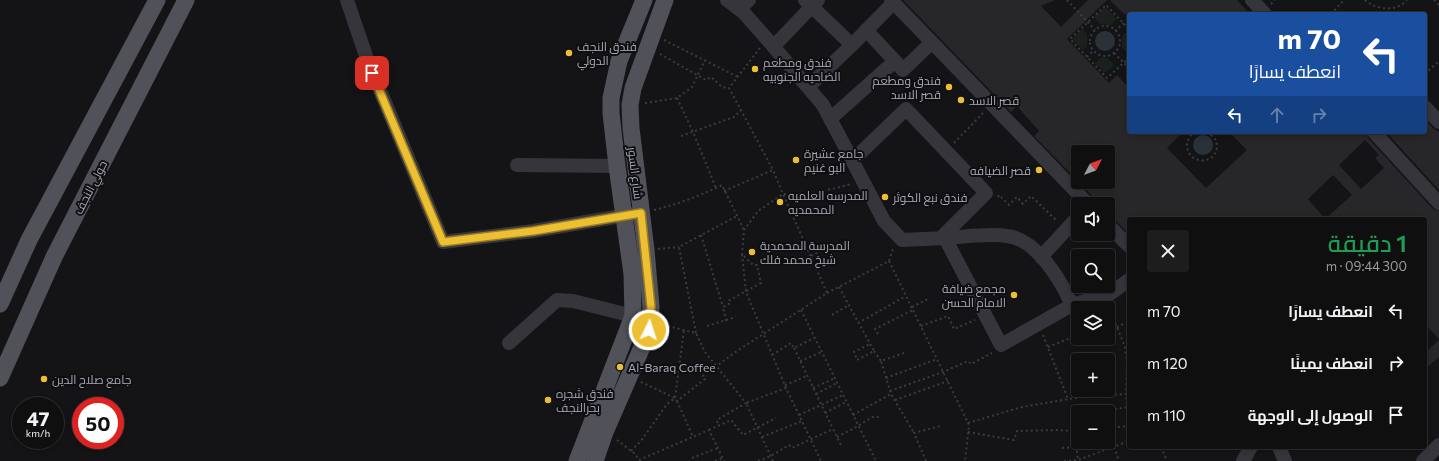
<!DOCTYPE html>
<html lang="ar">
<meta charset="utf-8">
<style>
:root{--surface:#0f0f10;--page:#1d1d1e;--text:#f1f3f6;--muted:#9b9c9f;--line:#2f2f30}
body{margin:0;font-family:Commissioner,Cairo,sans-serif;background:var(--page);color:var(--text);direction:rtl;height:100vh;display:flex;flex-direction:column;font-size:15px;white-space:nowrap}
*{box-sizing:border-box;margin:0}
p{font-size:13px;color:var(--muted)}
.icon{flex:none;width:22px;height:22px;fill:none;stroke:currentColor;stroke-width:2;stroke-linecap:round;stroke-linejoin:round}
.map{position:relative;flex:1;overflow:hidden;direction:ltr}
.sheet{position:absolute;left:1127px;top:217px;width:300px;height:232px;display:flex;flex-direction:column;background:var(--surface);border-radius:4px;box-shadow:0 2px 6px #0003,0 0 0 1px var(--line);direction:rtl}
.sheet>*{flex:none}
.banner{position:absolute;left:1127px;top:12px;width:300px;height:122px;border-radius:4px;box-shadow:0 2px 6px #0003,0 0 0 1px var(--line);direction:rtl;background:#1a4fa0;color:#fff;overflow:hidden}
.needle{width:26px;rotate:49deg}
.controls{position:absolute;left:1071px;top:145px;display:grid;gap:8px}
.controls a{display:grid;place-items:center;width:44px;height:44px;border-radius:4px;background:var(--surface);box-shadow:0 2px 6px #0003,0 0 0 1px var(--line);font-size:20px}
.speed{position:absolute;left:12px;top:397px;display:flex;gap:8px;font-size:20px;font-weight:700;text-align:center}
.speed>*{display:grid;place-content:center;width:52px;height:52px;border-radius:50%;background:var(--surface);box-shadow:0 2px 6px #0003,0 0 0 1px var(--line);line-height:1}
.speed small{font-size:10px;font-weight:400}
.speed .limit{border:6px solid #d22;background:#fff;color:#111}
.pin{position:absolute;display:grid;place-items:center;width:34px;height:34px;color:#fff;margin:-17px;border-radius:8px;box-shadow:0 2px 6px #0006}
.me{position:absolute;width:44px;margin:-22px;rotate:4deg;stroke-linejoin:round;filter:drop-shadow(0 0 3px #0008)}
.turn{display:flex;align-items:center;gap:14px;height:84px;padding:0 20px;font-size:18px}
.turn .icon{width:52px;height:52px;stroke-width:2.5}
.turn b{display:block;font-size:28px;line-height:34px}
.lanes{display:flex;align-items:center;height:38px;padding:0 20px;background:#0003;justify-content:center;gap:20px;direction:ltr}
.lanes .off{opacity:.35}
.round{display:grid;place-items:center;flex:none;width:42px;height:42px;border-radius:4px;background:var(--page)}
.overview{display:flex;align-items:center;justify-content:space-between;height:68px;padding:0 20px}
h1{font-size:24px;font-weight:600;line-height:30px;color:#1e9e55}
ul{padding:0;list-style:none}
li{display:flex;align-items:center;gap:12px;height:52px;padding:0 20px}
li div{flex:1}
li b{display:block;font-size:15px}
li em{font-style:normal}
.map>svg:first-child{display:block}
.green{fill:#1a201c}
.water{fill:#2a3139}
.building{fill:#27272a;fill-rule:evenodd}
.lines{fill:none;stroke-linecap:round;stroke-linejoin:round}
.path{stroke:#3b3c41;stroke-width:2;stroke-dasharray:2 3;stroke-linecap:butt}
.minor{stroke:#35353b;stroke-width:14}
.major{stroke:#515259;stroke-width:17}
.route-casing{stroke:#9a7d22;stroke-width:10}
.route{stroke:#edc034;stroke-width:7}
.poi-dot{fill:#edc034;stroke:#0f0f11;stroke-width:1.5}
.labels{text-anchor:middle;dominant-baseline:central;stroke-width:4;stroke-linejoin:round;paint-order:stroke}
.poi-label{font-size:12px;fill:#a6a9b6;stroke:#0f0f11;text-anchor:start}
.street-label{font-size:12px;fill:#a6a9b6;stroke:#0f0f11}
</style>
<div class="map">
<svg width="1439" height="461" viewBox="0 0 1439 461">
<rect width="100%" height="100%" fill="#141416"/>
<path class="green" d="M1105 7 1117 19 1111 25 1100 24 1094 17Z
M1082 29 1087 34V46L1083 50 1072 39Z
M1127 31 1129 33V51L1127 53 1122 47V36Z
M1100 58H1108L1114 65 1105 73 1095 63Z"/>
<path class="water" d="M1095 41a10 10 0 1 1 20 0a10 10 0 1 1-20 0Z
M1193 145a10 10 0 1 1 20 0a10 10 0 1 1-20 0Z"/>
<path class="building" d="M903 0H1055L1041 6 1061 27 1088 0H1107L1067 39 1109 83 1117 75 1129 88V132H1183L1167 148 1206 188 1247 150 1229 132H1366L1368 138 1433 209 1439 211V339L1425 324V219H1129V234L1114 219 1108 217V204H1096L1094 198 1079 182H1108V152H1078V181L1034 136 1039 131 1017 106 1011 112ZM1365 140 1379 155 1375 158 1384 168 1361 189 1339 165ZM1333 175 1352 195 1325 219 1308 199Z
M1110 0H1237L1250 14H1124Z
M1425 119 1433 128 1439 132V190L1386 132H1425Z
M1439 340V357L1425 369V353Z"/>
<g class="lines">
<path class="path" d="M1067 0 1095 30
M1365 0C1374 8 1388 11 1399 6 1402 5 1405 2 1407 0
M1434 0 1439 5
M1271 4 1275 0
M1331 14 1344 0
M1384 14V8
M1090 41a15 15 0 1 1 30 0a15 15 0 1 1-30 0Z
M1129 29 1106 5 1070 39 1107 78 1129 58
M1115 31 1124 23
M664 40 738 77
M760 48 729 88 773 170
M1114 53 1129 68
M660 54 706 80 711 77 722 87 729 88
M1087 57 1093 51
M1425 74 1439 61
M1129 75 1127 77 1129 78
M677 98 693 132 716 188
M645 103 677 98 692 87 705 60
M1196 132C1191 134 1188 139 1187 144 1186 167 1223 166 1216 140L1208 132
M681 136 734 117 741 110
M954 143 983 113
M724 191 773 170 783 194H811L852 184
M998 197 999 195 1009 205 1017 197 1023 204 1031 196 1057 221
M654 210C678 204 700 196 722 185L744 230
M701 235 723 307
M658 249 679 247
M889 261 969 425 965 461
M786 263 794 259 796 263 819 252
M839 287 874 351 857 360 854 352 870 344
M827 293 889 261 893 249
M1108 305 1125 347 1127 361
M912 307 928 299
M801 310 876 461
M832 315 849 305
M726 321 723 307 729 304 728 301 761 283 757 265H753L742 254 746 292 786 388
M858 323 906 296
M663 325 696 333 705 352 746 403 717 420 718 426
M707 326 736 317
M921 326 948 316 954 329 975 320
M1108 332 1125 323
M696 333 679 247 737 216
M878 334 875 329 913 310
M1043 335 1068 399
M1048 347 1078 335
M794 348 833 429
M874 351 881 361
M904 353 881 361 891 394 914 433
M772 355 791 343 794 348 814 338
M800 361 822 352
M679 369 683 371 686 366 697 371 703 375
M886 378 937 359
M641 382 675 398 677 401 705 379 703 376 737 351 827 293 783 194 758 211 744 230 742 254
M785 385 807 376
M813 388 835 378
M890 391 943 372 968 361 971 364 992 353
M816 394 837 383
M895 400 948 381
M677 401 693 437
M1106 412V411L1127 407 1126 394
M825 413 846 402
M799 415 843 395
M853 415 891 394
M968 423 1022 407 1081 397 1126 394 1127 361 1129 360
M1108 423 1109 428
M1108 428 1129 426
M709 430 731 420 743 435 776 418
M968 432 1014 440 1017 431 1058 430 1078 431
M1075 436 1078 460
M762 437 802 421
M837 437 858 426 872 417H879
M617 440 635 454 639 460
M1114 447 1119 461
M1161 447 1167 461
M1062 448 1076 447 1085 444V442
M631 451 641 441 667 404 675 398 684 330
M692 458 718 448
M639 460 709 430 724 461
M715 461 723 458
M758 461 771 456 789 445 792 448 833 429 842 447
M773 461 746 403 786 388 821 461
M926 461 914 433 940 426
M1064 461 1078 460 1129 441"/>
<path class="minor" d="M347 0 367 59 443 242 533 231 633 214
M727 0 744 13 767 39 823 105 884 221 902 240 945 238 1001 345 1072 305 1111 293 1129 280
M805 0 852 45 808 87
M891 0 1088 204
M1252 0 1265 14
M739 9 749 0
M852 45 893 3
M774 46 818 0
M895 61 903 70 932 42
M1425 107 1439 122
M830 119 895 61 866 30
M1374 132 1439 203
M852 161 906 109 986 193 941 238
M517 165 617 166
M1108 225 1129 246
M945 238C965 237 987 233 1007 236 1037 239 1061 281 1072 305
M1041 257 1076 219
M509 343 557 300 573 301 633 316
M1279 447 1285 461
M1243 461 1251 447
M1423 461 1439 445"/>
<path class="major" d="M0 304 29 240 157 0
M0 378 54 257 186 0
M577 461 633 316 632 274 617 166 611 113V98L619 61 644 0
M595 461 605 432 642 347 649 330 650 322 651 307 646 250 631 128 630 105 633 88 665 0"/>
</g>
<g class="lines">
<g class="route-casing">
<path id="route" d="M372 73 443 242 533 231 641 213 651 307 649 330"/>
</g>
<use href="#route" class="route"/>
</g>
<g class="poi-dot">
<circle cx="569" cy="53" r="4"/>
<circle cx="755" cy="69" r="4"/>
<circle cx="949" cy="87" r="4"/>
<circle cx="961" cy="100" r="4"/>
<circle cx="796" cy="160" r="4"/>
<circle cx="1039" cy="170" r="4"/>
<circle cx="885" cy="197" r="4"/>
<circle cx="780" cy="202" r="4"/>
<circle cx="752" cy="252" r="4"/>
<circle cx="1014" cy="295" r="4"/>
<circle cx="620" cy="367" r="4"/>
<circle cx="44" cy="379" r="4"/>
<circle cx="548" cy="400" r="4"/>
</g>
<g class="labels">
<g class="poi-label">
<text x="577" y="46">فندق النجف<tspan x="577" dy="14">الدولي</tspan></text>
<text x="763" y="62">فندق ومطعم<tspan x="763" dy="14">الضاحيه الجنوبيه</tspan></text>
<text x="941" y="80" text-anchor="end">فندق ومطعم<tspan x="941" dy="14">قصر الاسد</tspan></text>
<text x="969" y="100">قصر الاسد</text>
<text x="804" y="153">جامع عشيرة<tspan x="804" dy="14">البو غنيم</tspan></text>
<text x="1031" y="170" text-anchor="end">قصر الضيافه</text>
<text x="788" y="195">المدرسه العلمیه<tspan x="788" dy="14">المحمدیه</tspan></text>
<text x="893" y="197">فندق نبع الكوثر</text>
<text x="760" y="245">المدرسة المحمدية<tspan x="760" dy="14">شيخ محمد فلك</tspan></text>
<text x="1006" y="288" text-anchor="end">مجمع ضيافة<tspan x="1006" dy="14">الامام الحسن</tspan></text>
<text x="628" y="367">Al-Baraq Coffee</text>
<text x="52" y="379">جامع صلاح الدين</text>
<text x="556" y="393">فندق شجره<tspan x="556" dy="14">بحرالنجف</tspan></text>
</g>
<g class="street-label">
<text transform="translate(636 173) rotate(83)">شارع السور</text>
<text transform="translate(90 187) rotate(-63)">حولي النجف</text>
</g>
</g>
</svg>
<div class="controls">
<a><svg class="needle" viewBox="-14 -14 28 28"><path d="M0-13l5 13h-10z" fill="#e53935"/><path d="M0 13l5-13h-10z" fill="#9b9c9f"/></svg></a>
<a><svg class="icon" aria-label="sound" viewBox="0 0 24 24"><path d="M4 9h4l5-4v14l-5-4H4zM17 9q2 3 0 6"/></svg></a>
<a><svg class="icon" aria-label="search" viewBox="0 0 24 24"><circle cx="10" cy="10" r="6"/><path d="M15 15l6 6"/></svg></a>
<a><svg class="icon" aria-label="layers" viewBox="0 0 24 24"><path d="M12 4l9 5-9 5-9-5zM3 14l9 5 9-5"/></svg></a>
<a>+</a>
<a>−</a>
</div>
<div class="speed"><div>47<small>km/h</small></div><div class="limit">50</div></div>
<div class="pin" style="left:372px;top:73px;background:#d93025"><svg class="icon" aria-label="arrive" viewBox="0 0 24 24"><path d="M6 21V4h12l-3 4 3 4H6"/></svg></div>
<svg class="me" style="left:649px;top:330px" viewBox="-20 -20 40 40"><circle r="17" fill="#edc034" stroke="#fff" stroke-width="3"/><path d="M0-11L8 9 0 5-8 9z" fill="#fff"/></svg>
<div class="banner">
<div class="turn"><svg class="icon" aria-label="left" viewBox="0 0 24 24"><path d="M17 20v-9H6M10 6l-5 5 5 5"/></svg><div><b>70 m</b>انعطف يسارًا</div></div>
<div class="lanes"><svg class="icon" aria-label="left" viewBox="0 0 24 24"><path d="M17 20v-9H6M10 6l-5 5 5 5"/></svg><svg class="icon off" aria-label="ahead" viewBox="0 0 24 24"><path d="M12 20V5M6 11l6-6 6 6"/></svg><svg class="icon off" aria-label="right" viewBox="0 0 24 24"><path d="M7 20v-9h11M14 6l5 5-5 5"/></svg></div>
</div>
<section class="sheet">
<div class="overview"><div><h1>1 دقيقة</h1><p>300 m · 09:44</p></div><a class="round"><svg class="icon" aria-label="close" viewBox="0 0 24 24"><path d="M6 6l12 12M18 6L6 18"/></svg></a></div>
<ul>
<li><svg class="icon" aria-label="left" viewBox="0 0 24 24"><path d="M17 20v-9H6M10 6l-5 5 5 5"/></svg><div><b>انعطف يسارًا</b></div><em>70 m</em></li>
<li><svg class="icon" aria-label="right" viewBox="0 0 24 24"><path d="M7 20v-9h11M14 6l5 5-5 5"/></svg><div><b>انعطف يمينًا</b></div><em>120 m</em></li>
<li><svg class="icon" aria-label="arrive" viewBox="0 0 24 24"><path d="M6 21V4h12l-3 4 3 4H6"/></svg><div><b>الوصول إلى الوجهة</b></div><em>110 m</em></li>
</ul>
</section>
</div>
